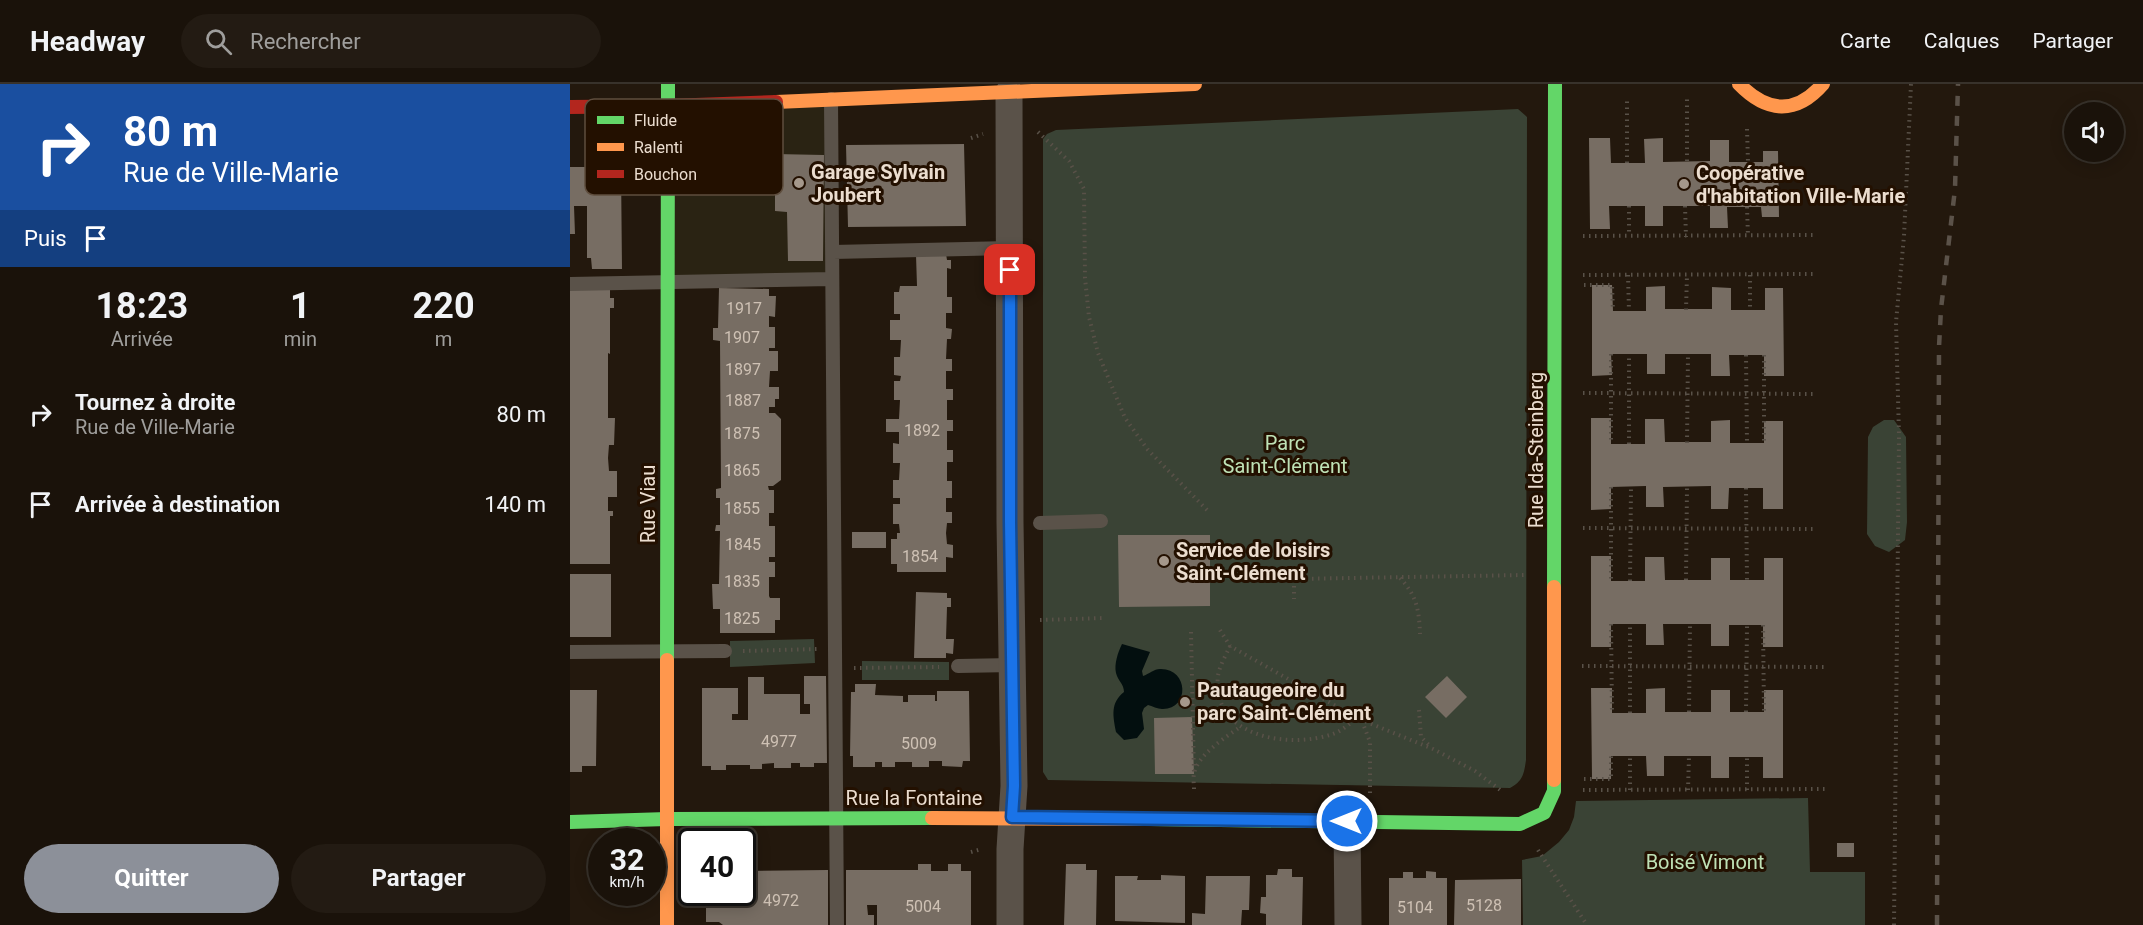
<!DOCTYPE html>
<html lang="fr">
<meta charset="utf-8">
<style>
:root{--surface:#1a120a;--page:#231b13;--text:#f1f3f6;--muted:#9f9e9c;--line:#38322b;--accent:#8c9099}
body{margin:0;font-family:Roboto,sans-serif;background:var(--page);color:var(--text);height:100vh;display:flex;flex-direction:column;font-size:22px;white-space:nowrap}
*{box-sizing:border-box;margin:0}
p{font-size:20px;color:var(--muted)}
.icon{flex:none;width:33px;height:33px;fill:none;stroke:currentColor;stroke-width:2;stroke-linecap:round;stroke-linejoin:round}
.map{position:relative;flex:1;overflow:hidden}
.side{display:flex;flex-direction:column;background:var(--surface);width:570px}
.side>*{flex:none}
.banner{background:#1a4fa0;color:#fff;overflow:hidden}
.fabs{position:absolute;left:1494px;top:18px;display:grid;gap:12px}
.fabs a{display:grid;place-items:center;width:60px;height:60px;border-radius:50%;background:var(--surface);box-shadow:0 3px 15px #0003,0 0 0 2px var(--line);font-size:30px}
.speed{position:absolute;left:18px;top:744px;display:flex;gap:12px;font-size:30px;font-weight:700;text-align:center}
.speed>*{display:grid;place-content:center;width:78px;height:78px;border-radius:50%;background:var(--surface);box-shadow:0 3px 15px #0003,0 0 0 2px var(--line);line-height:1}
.speed small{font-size:15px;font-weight:400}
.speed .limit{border:3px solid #111;border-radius:9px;background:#fff;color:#111}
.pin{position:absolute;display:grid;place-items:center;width:51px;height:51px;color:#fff;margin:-26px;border-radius:12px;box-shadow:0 3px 9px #0006}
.me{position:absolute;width:66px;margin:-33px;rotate:270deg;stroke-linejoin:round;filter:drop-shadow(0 0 4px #0008)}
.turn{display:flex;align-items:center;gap:21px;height:126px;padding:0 24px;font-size:27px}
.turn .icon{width:78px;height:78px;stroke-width:2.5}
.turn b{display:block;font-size:42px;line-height:51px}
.then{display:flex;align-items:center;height:57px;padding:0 24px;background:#0003;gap:12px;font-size:22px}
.eta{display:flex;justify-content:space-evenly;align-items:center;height:102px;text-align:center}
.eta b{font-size:36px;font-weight:700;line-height:42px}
.cta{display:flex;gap:12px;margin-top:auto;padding:12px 24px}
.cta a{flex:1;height:69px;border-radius:36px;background:var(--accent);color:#fff;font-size:24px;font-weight:700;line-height:69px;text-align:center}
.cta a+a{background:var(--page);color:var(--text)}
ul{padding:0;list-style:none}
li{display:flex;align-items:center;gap:18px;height:90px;padding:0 24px}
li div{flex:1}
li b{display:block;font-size:22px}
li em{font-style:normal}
header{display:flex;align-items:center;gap:36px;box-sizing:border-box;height:84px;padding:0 30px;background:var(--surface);border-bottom:2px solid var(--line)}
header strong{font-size:28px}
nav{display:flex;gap:33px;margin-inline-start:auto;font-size:21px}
.search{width:420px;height:54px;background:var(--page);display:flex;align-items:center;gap:15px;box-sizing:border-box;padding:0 21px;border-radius:33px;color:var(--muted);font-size:22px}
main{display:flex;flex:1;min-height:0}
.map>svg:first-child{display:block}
.commercial{fill:#2a2313}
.green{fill:#3a4335}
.water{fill:#030f0f}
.building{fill:#776d63}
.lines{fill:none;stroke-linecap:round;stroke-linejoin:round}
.path{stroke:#595148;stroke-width:4;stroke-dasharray:1.5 4.5;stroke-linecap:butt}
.lane{stroke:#5a5249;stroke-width:14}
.street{stroke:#5a5249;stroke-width:27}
.fast{stroke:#63d668;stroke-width:14}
.slow{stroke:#ff974d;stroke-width:14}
.jam{stroke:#b3261e;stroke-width:14}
.rail{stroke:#5b5249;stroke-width:4.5;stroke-dasharray:10 10;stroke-linecap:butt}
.route-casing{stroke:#114b97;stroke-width:15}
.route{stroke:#1a73e8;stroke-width:10}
.poi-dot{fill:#a5988b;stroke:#231000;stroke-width:2}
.labels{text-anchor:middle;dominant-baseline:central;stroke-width:6;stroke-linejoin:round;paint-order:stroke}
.number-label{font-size:16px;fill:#cec1b4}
.poi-label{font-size:20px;font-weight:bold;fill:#ebddcf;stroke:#231000;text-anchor:start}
.park-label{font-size:20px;fill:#bfe2b6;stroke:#231000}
.street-label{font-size:20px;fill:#ebddcf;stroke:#231000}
.key{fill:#231000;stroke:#5f4e3e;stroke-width:1.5}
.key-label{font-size:16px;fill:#ebddcf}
</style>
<header>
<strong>Headway</strong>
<div class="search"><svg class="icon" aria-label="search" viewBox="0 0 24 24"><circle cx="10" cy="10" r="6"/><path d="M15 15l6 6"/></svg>Rechercher</div>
<nav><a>Carte</a><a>Calques</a><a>Partager</a></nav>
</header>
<main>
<section class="side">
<div class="banner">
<div class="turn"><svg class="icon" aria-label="right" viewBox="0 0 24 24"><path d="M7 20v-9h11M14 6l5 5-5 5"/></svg><div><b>80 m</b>Rue de Ville-Marie</div></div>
<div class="then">Puis<svg class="icon" aria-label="arrive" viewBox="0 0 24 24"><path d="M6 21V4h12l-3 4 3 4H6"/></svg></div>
</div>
<div class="eta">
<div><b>18:23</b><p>Arrivée</p></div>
<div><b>1</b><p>min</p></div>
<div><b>220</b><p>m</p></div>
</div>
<ul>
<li><svg class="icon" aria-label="right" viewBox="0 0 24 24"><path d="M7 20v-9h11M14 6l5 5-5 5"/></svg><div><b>Tournez à droite</b><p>Rue de Ville-Marie</p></div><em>80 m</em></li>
<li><svg class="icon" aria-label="arrive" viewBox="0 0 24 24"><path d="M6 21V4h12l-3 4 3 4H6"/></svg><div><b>Arrivée à destination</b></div><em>140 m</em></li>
</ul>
<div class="cta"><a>Quitter</a><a>Partager</a></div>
</section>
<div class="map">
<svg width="1573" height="841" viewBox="0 0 1573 841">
<rect width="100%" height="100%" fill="#23180d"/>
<path class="commercial" d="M260 18 261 194 101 199 99 22Z"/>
<path class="green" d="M948 25 957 33 956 676C954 690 953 697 940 704L478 696 473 688V55L477 50 486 46Z
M1314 336H1324L1336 353 1337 438 1335 456 1319 468 1305 462 1297 450 1298 353 1303 343Z
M244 555 245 579 160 583V557Z
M292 577 379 578V596H292Z
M1238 714 1240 788H1295V841H953L952 776 972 772 989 758 999 746 1004 733 1006 717Z"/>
<path class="water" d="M552 560 580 568 572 587 573 592C579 590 584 585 590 585 619 584 620 626 592 625 588 625 582 622 578 621L574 624 572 629 574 645 567 654 554 656 546 648C543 632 540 619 554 608 554 600 548 597 546 589 544 580 548 568 552 560Z"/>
<path class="building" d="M1019 54H1040L1041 79H1075L1074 55 1093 54V78L1140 77V56H1159V78H1193V67H1208L1209 133H1192L1191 123H1157L1158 144H1140V122H1093V142H1075V122H1039L1040 145H1020Z
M394 60 396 142 278 143 276 61Z
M205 70 254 71 253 177H218L217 128 205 127Z
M0 83H51L52 185H22L21 174H17V122H4L5 150H0Z
M376 170 377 176H381V185L377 184V213H382V229H376V244L382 245 381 255H377L376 275H382V287H376V305H383V316H377V336H383V347H377V366H383V378H377V397H382V414H376V428H382V439H377L376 449 377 460 383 461V474L376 473V488H327V480H321V455H327V449H330L329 440H323V420H330V414H323V396H329L330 379H323V359L329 360V348H316V335H329L330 316H324V297H330L331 292 324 291V273H330L331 256H320V236H330V230H324V208H329L330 202H347L346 171Z
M1022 201H1042L1043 227H1076V203L1095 202V225H1142V203L1161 204V226H1195V204H1213L1214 292H1194V271H1159L1160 292H1141V270H1095V290H1077V270H1041L1042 291 1022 292Z
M149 204 199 205V212H206L205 233 199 232V243H205V264H199V267H208V287H200L199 303H209V315H205V323H199V329H205L211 335V396L203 402H198L199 406H204V429H199V442H205V473H199V478H205V493H199V512L200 514H210V536H205V549H150V525H143L142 500H149L150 447H145L146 441H150V414H146V405L151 404 150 257 143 256V244H148Z
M0 205H40V214H44V224H40V270L38 269V334H45L44 361H39L38 374 39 387H47V413H38V427H43V432H40V480H0Z
M1021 334H1041V360H1075V335H1094L1095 358H1141V337L1160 336V359H1194V337H1213V425H1193V404H1159L1158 425H1141V402L1093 403 1094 423H1076V402L1041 403V425L1021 426Z
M282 448H316V464H282Z
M548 451H640V522L549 523Z
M1021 472H1041V497H1075V473H1094L1095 496H1141V474H1160V496H1194V474H1213V563H1193V541H1159V562H1141V540H1093L1094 561H1076V540H1041V563H1021Z
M0 490H41V553H0Z
M346 508 377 509V514H381V523H377L376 555H384L383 570 376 569V574H344Z
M234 592H256L257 679H244V683H230V679H221V684H204V679L192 680V685H180V681H156V686H141V682H132V604H168V630H162V636H178V593H194V610H230V630H240V620H234Z
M877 592 897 613 876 634 855 613Z
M285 600H306L305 611 333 612V618H338V611H365V617H367V607H399L400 677H393L392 683 372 682V677H359V683H342V678H325V683H312V678H305V683H283V672H280L281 608H285Z
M1021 604H1042V629H1076V605L1095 604V628H1141V606H1160V628H1194V606H1213V694H1193V673H1159V694H1141V672H1094V692H1077L1076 672H1041V695H1022Z
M0 606H27L26 682H12V688H0Z
M622 633 624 690H585L584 634Z
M1267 759H1284V773H1267Z
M348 780H361V787H378V780H391V787H401V841H307V821H297L298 831H304V841H276V786H348Z
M496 780H516V786H527L526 841H494Z
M708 785H722V793H733L732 841H696V830L690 829 691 813H696V791H707Z
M258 786V841H153L149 838H136V808H172V787Z
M856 787 866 788V794H877V841H819V794H833V788H843V794H856Z
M591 791 615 792V839L545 837V792H568L567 796H591Z
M636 792H680L679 826H672L671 841H622V829L635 830Z
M951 795V841H884L885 796Z"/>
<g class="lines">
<path class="path" d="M1177 45 1178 78
M468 48 499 77 514 105 515 194 519 233 528 269 555 334 578 366 638 427
M401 54 413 50
M51 66 58 64
M1117 77V13
M1057 79V16
M1059 122V152
M1115 122 1116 153
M1177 123 1178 152
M1013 152 1247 151
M1013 191 1246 190
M1058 191 1059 227
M1180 191V226
M1014 201H1042L1043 227
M1116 226 1117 191
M1041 270V360
M1176 271 1177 359
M1194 271V359
M1013 309 1246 310
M1117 359 1118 270
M1059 360V270
M1041 403V497
M1176 404 1177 497
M1013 444 1246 445
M830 494C847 512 849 526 850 550
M664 496 954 491
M724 496V515
M1116 496 1117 403
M1060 497 1061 403
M470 536 534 534
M1041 540 1042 629
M1193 541 1194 628
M650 546 660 562 787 634 863 665 905 687 933 708
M621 548 624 690
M660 562C656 571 649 583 648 592 641 654 720 665 763 650 772 647 779 640 787 634
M173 567 247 565
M1012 582 1257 583
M284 584 369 583
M849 626 851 653 860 662
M1119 628 1120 540
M1176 628 1177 542
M1060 629V540
M792 637 800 658V711
M1014 695H1041V672
M624 705C624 700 623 694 624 690 628 670 655 654 670 643
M1013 706 1258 705
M1060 706V672
M1118 706 1119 672
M1177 706V673
M968 766 1017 841
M401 768 412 765
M1324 841 1329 351 1326 238 1334 152 1341 0"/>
<path class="lane" d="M261 15 267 841
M263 168 440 164
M0 200 262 195
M470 439 531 437
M0 568 155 567
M388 582 443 581"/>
<path class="street" d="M439 8 440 438 444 702 440 765V841
M777 737 778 841"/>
<path class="fast" d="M984 503 985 0
M97 576 98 0
M580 735 950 740 974 729 984 707V696
M0 738 97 735 362 734"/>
<path class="slow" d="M1169 0C1197 29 1226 31 1253 0
M206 18 625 0
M984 696V503
M362 734 580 735
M97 841V576"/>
<path class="jam" d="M0 23 98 22 206 18"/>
<path class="rail" d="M1367 841 1369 263 1371 225 1385 105 1388 0"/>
</g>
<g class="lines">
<g class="route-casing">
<path id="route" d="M440 186V438L444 702 442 733 777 737"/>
</g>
<use href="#route" class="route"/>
</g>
<g class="poi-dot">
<circle cx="229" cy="99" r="6"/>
<circle cx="1114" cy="100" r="6"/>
<circle cx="594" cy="477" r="6"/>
<circle cx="615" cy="618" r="6"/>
</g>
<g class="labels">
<g class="number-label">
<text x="174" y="224">1917</text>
<text x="172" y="253">1907</text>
<text x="173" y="285">1897</text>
<text x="173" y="316">1887</text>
<text x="352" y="346">1892</text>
<text x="172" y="349">1875</text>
<text x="172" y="386">1865</text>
<text x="172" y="424">1855</text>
<text x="173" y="460">1845</text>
<text x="350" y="472">1854</text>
<text x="172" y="497">1835</text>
<text x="172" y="534">1825</text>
<text x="209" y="657">4977</text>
<text x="349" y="659">5009</text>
<text x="211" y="816">4972</text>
<text x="914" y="821">5128</text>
<text x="353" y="822">5004</text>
<text x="845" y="823">5104</text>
</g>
<g class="poi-label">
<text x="241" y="88">Garage Sylvain<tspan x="241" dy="23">Joubert</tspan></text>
<text x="1126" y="89">Coopérative<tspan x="1126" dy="23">d'habitation Ville-Marie</tspan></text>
<text x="606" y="466">Service de loisirs<tspan x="606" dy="23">Saint-Clément</tspan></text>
<text x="627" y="606">Pautaugeoire du<tspan x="627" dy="23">parc Saint-Clément</tspan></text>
</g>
<g class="park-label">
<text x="715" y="359">Parc<tspan x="715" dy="23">Saint-Clément</tspan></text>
<text x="1135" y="778">Boisé Vimont</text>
</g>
<g class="street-label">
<text transform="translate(966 366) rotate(-90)">Rue Ida-Steinberg</text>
<text transform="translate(78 420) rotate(-90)">Rue Viau</text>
<text x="344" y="714">Rue la Fontaine</text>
</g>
</g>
<rect x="15" y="15" width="198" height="96" rx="9" class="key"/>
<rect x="27" y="32" width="27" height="8" fill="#63d668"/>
<rect x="27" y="59" width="27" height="8" fill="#ff974d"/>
<rect x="27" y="86" width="27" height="8" fill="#b3261e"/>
<g class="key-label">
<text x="64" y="42">Fluide</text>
<text x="64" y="69">Ralenti</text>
<text x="64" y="96">Bouchon</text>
</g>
</svg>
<div class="fabs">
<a><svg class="icon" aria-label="sound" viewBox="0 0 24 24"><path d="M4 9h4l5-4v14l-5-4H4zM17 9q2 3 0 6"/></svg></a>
</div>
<div class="speed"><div>32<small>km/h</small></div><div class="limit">40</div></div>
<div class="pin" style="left:440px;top:186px;background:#d93025"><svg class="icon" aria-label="arrive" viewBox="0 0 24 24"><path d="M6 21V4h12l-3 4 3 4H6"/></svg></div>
<svg class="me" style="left:777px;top:737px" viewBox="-20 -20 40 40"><circle r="17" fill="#1a73e8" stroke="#fff" stroke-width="3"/><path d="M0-11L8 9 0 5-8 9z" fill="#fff"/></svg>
</div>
</main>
